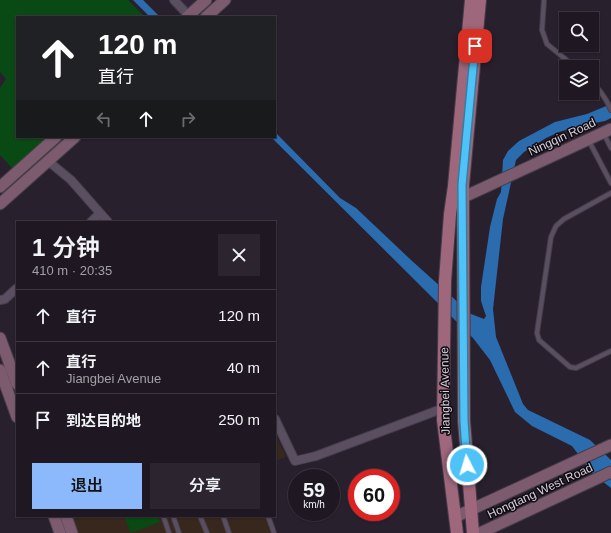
<!DOCTYPE html>
<html lang="zh">
<meta charset="utf-8">
<style>
:root{--surface:#1f1822;--page:#2c252f;--text:#f1f3f6;--muted:#a1a0a5;--line:#3c3740;--accent:#8cb9fc}
body{margin:0;font-family:Helvetica,"Noto Sans SC",sans-serif;background:var(--page);color:var(--text);height:100vh;display:flex;flex-direction:column;font-size:15px;white-space:nowrap}
*{box-sizing:border-box;margin:0}
p{font-size:13px;color:var(--muted)}
.icon{flex:none;width:22px;height:22px;fill:none;stroke:currentColor;stroke-width:2;stroke-linecap:round;stroke-linejoin:round}
.map{position:relative;flex:1;overflow:hidden}
.panel{position:absolute;left:16px;top:221px;width:260px;height:296px;display:flex;flex-direction:column;background:var(--surface);border-radius:0px;box-shadow:0 1px 3px #0004,0 0 0 1px var(--line)}
.panel>*{flex:none}
.guide{position:absolute;left:16px;top:16px;width:260px;height:122px;border-radius:0px;box-shadow:0 1px 3px #0004,0 0 0 1px var(--line);background:#202124;color:#fff;overflow:hidden}
.controls{position:absolute;left:559px;top:12px;display:grid;gap:8px}
.controls a{display:grid;place-items:center;width:40px;height:40px;border-radius:0px;background:var(--surface);box-shadow:0 1px 3px #0004,0 0 0 1px var(--line);font-size:20px}
.speed{position:absolute;left:288px;top:469px;display:flex;gap:8px;font-size:20px;font-weight:700;text-align:center}
.speed>*{display:grid;place-content:center;width:52px;height:52px;border-radius:50%;background:var(--surface);box-shadow:0 1px 3px #0004,0 0 0 1px var(--line);line-height:1}
.speed small{font-size:10px;font-weight:400}
.speed .limit{border:6px solid #d22;background:#fff;color:#111}
.pin{position:absolute;display:grid;place-items:center;width:34px;height:34px;color:#fff;margin:-17px;border-radius:8px;box-shadow:0 2px 6px #0006}
.me{position:absolute;width:44px;margin:-22px;rotate:355deg;stroke-linejoin:round;filter:drop-shadow(0 0 3px #0008)}
.turn{display:flex;align-items:center;gap:14px;height:84px;padding:0 16px;font-size:18px}
.turn .icon{width:52px;height:52px;stroke-width:2.5}
.turn b{display:block;font-size:28px;line-height:34px}
.lanes{display:flex;align-items:center;height:38px;padding:0 16px;background:#0003;justify-content:center;gap:20px;direction:ltr}
.lanes .off{opacity:.35}
.round{display:grid;place-items:center;flex:none;width:42px;height:42px;border-radius:0px;background:var(--page)}
.head{display:flex;align-items:center;justify-content:space-between;height:68px;padding:0 16px}
h1{font-size:24px;font-weight:600;line-height:30px}
.primary-button{display:flex;gap:8px;margin-top:auto;padding:8px 16px}
.primary-button a{flex:1;height:46px;border-radius:0px;background:var(--accent);color:#111;font-size:16px;font-weight:600;line-height:46px;text-align:center}
.primary-button a+a{background:var(--page);color:var(--text)}
ul{padding:0;list-style:none}
li{display:flex;align-items:center;gap:12px;height:52px;padding:0 16px;border-top:1px solid var(--line)}
li div{flex:1}
li b{display:block;font-size:15px}
li em{font-style:normal}
.map>svg:first-child{display:block}
.built{fill:#312438}
.education{fill:#37271d}
.green{fill:#094913}
.water{fill:#2b6caf}
.lines{fill:none;stroke-linecap:round;stroke-linejoin:round}
.lane-casing{stroke:#453d49;stroke-width:6}
.street-casing{stroke:#453d49;stroke-width:10}
.secondary-casing{stroke:#453d49;stroke-width:13}
.primary-casing{stroke:#453d49;stroke-width:14}
.lane{stroke:#5a4f60;stroke-width:4}
.street{stroke:#5a4f60;stroke-width:8}
.secondary{stroke:#7c5b6e;stroke-width:11}
.primary{stroke:#9f677c;stroke-width:12}
.route-casing{stroke:#337fa1;stroke-width:10}
.route{stroke:#4fc3f7;stroke-width:7}
.labels{text-anchor:middle;dominant-baseline:central;stroke-width:3;stroke-linejoin:round;paint-order:stroke}
.street-label{font-size:12px;fill:#d7d0da;stroke:#100b12}
</style>
<div class="map">
<svg width="611" height="533" viewBox="0 0 611 533">
<rect width="100%" height="100%" fill="#29202e"/>
<path class="built" d="M179 0H201L189 10Z"/>
<path class="education" d="M275 434 286 457 275 461Z
M71 516H270L276 533H77Z"/>
<path class="green" d="M0 0H128L145 17H17V137H48L13 169 0 155V88L6 79 0 72Z
M124 516H158L160 522 131 533Z"/>
<path class="water" d="M133 0H143L160 17H150Z
M611 104V118L605 121 579 126 559 132 546 138 524 152 516 160 503 219 493 309 496 337 523 404 528 410 590 440 611 460V488L593 474 572 446 532 426 515 412 490 360 473 338 271 137H275V132L340 198 356 208 411 260 471 314 484 319 486 316 481 301V287L490 227 497 199 501 192 503 160 508 151 519 141 555 122 587 114Z"/>
<g class="lines">
<g class="lane-casing">
<path id="lane" d="M544 0 542 30 547 44 575 67
M592 82C601 91 606 98 611 110
M604 134 611 148
M589 141 611 183
M611 193 564 219 556 226 551 237 537 333 539 340 570 367 576 368 611 351
M165 516 164 518 169 533
M173 516 179 533
M200 516 207 533
M223 516 229 533
M268 516 274 533"/>
</g>
<g class="street-casing">
<path id="street" d="M174 0 189 16
M48 161 71 180 108 222
M91 222 100 213
M0 300 5 299 17 288
M275 419 295 461 316 456 444 408"/>
</g>
<g class="secondary-casing">
<path id="secondary" d="M187 17 206 0
M206 17 225 0
M0 187 56 137
M455 201 611 129
M0 204 75 137
M0 338 17 384
M0 370 17 417
M54 516 60 533
M66 516 72 533
M455 517 611 445
M480 533 611 472"/>
</g>
<g class="primary-casing">
<path id="primary" d="M457 533 443 420 445 281 450 214 454 186 471 0
M473 533 464 421 463 185 480 0"/>
</g>
<use href="#lane" class="lane"/>
<use href="#street" class="street"/>
<use href="#secondary" class="secondary"/>
<use href="#primary" class="primary"/>
</g>
<g class="lines">
<g class="route-casing">
<path id="route" d="M467 465 464 421 462 185 475 46"/>
</g>
<use href="#route" class="route"/>
</g>
<g class="labels">
<g class="street-label">
<text transform="translate(562 137) rotate(-25)">Ningqin Road</text>
<text transform="translate(445 391) rotate(-91)">Jiangbei Avenue</text>
<text transform="translate(540 491) rotate(-25)">Hongtang West Road</text>
</g>
</g>
</svg>
<div class="controls">
<a><svg class="icon" aria-label="search" viewBox="0 0 24 24"><circle cx="10" cy="10" r="6"/><path d="M15 15l6 6"/></svg></a>
<a><svg class="icon" aria-label="layers" viewBox="0 0 24 24"><path d="M12 4l9 5-9 5-9-5zM3 14l9 5 9-5"/></svg></a>
</div>
<div class="speed"><div>59<small>km/h</small></div><div class="limit">60</div></div>
<div class="pin" style="left:475px;top:46px;background:#d93025"><svg class="icon" aria-label="arrive" viewBox="0 0 24 24"><path d="M6 21V4h12l-3 4 3 4H6"/></svg></div>
<svg class="me" style="left:467px;top:465px" viewBox="-20 -20 40 40"><circle r="17" fill="#4fc3f7" stroke="#fff" stroke-width="3"/><path d="M0-11L8 9 0 5-8 9z" fill="#fff"/></svg>
<div class="guide">
<div class="turn"><svg class="icon" aria-label="ahead" viewBox="0 0 24 24"><path d="M12 20V5M6 11l6-6 6 6"/></svg><div><b>120 m</b>直行</div></div>
<div class="lanes"><svg class="icon off" aria-label="left" viewBox="0 0 24 24"><path d="M17 20v-9H6M10 6l-5 5 5 5"/></svg><svg class="icon" aria-label="ahead" viewBox="0 0 24 24"><path d="M12 20V5M6 11l6-6 6 6"/></svg><svg class="icon off" aria-label="right" viewBox="0 0 24 24"><path d="M7 20v-9h11M14 6l5 5-5 5"/></svg></div>
</div>
<section class="panel">
<div class="head"><div><h1>1 分钟</h1><p>410 m · 20:35</p></div><a class="round"><svg class="icon" aria-label="close" viewBox="0 0 24 24"><path d="M6 6l12 12M18 6L6 18"/></svg></a></div>
<ul>
<li><svg class="icon" aria-label="ahead" viewBox="0 0 24 24"><path d="M12 20V5M6 11l6-6 6 6"/></svg><div><b>直行</b></div><em>120 m</em></li>
<li><svg class="icon" aria-label="ahead" viewBox="0 0 24 24"><path d="M12 20V5M6 11l6-6 6 6"/></svg><div><b>直行</b><p>Jiangbei Avenue</p></div><em>40 m</em></li>
<li><svg class="icon" aria-label="arrive" viewBox="0 0 24 24"><path d="M6 21V4h12l-3 4 3 4H6"/></svg><div><b>到达目的地</b></div><em>250 m</em></li>
</ul>
<div class="primary-button"><a>退出</a><a>分享</a></div>
</section>
</div>
